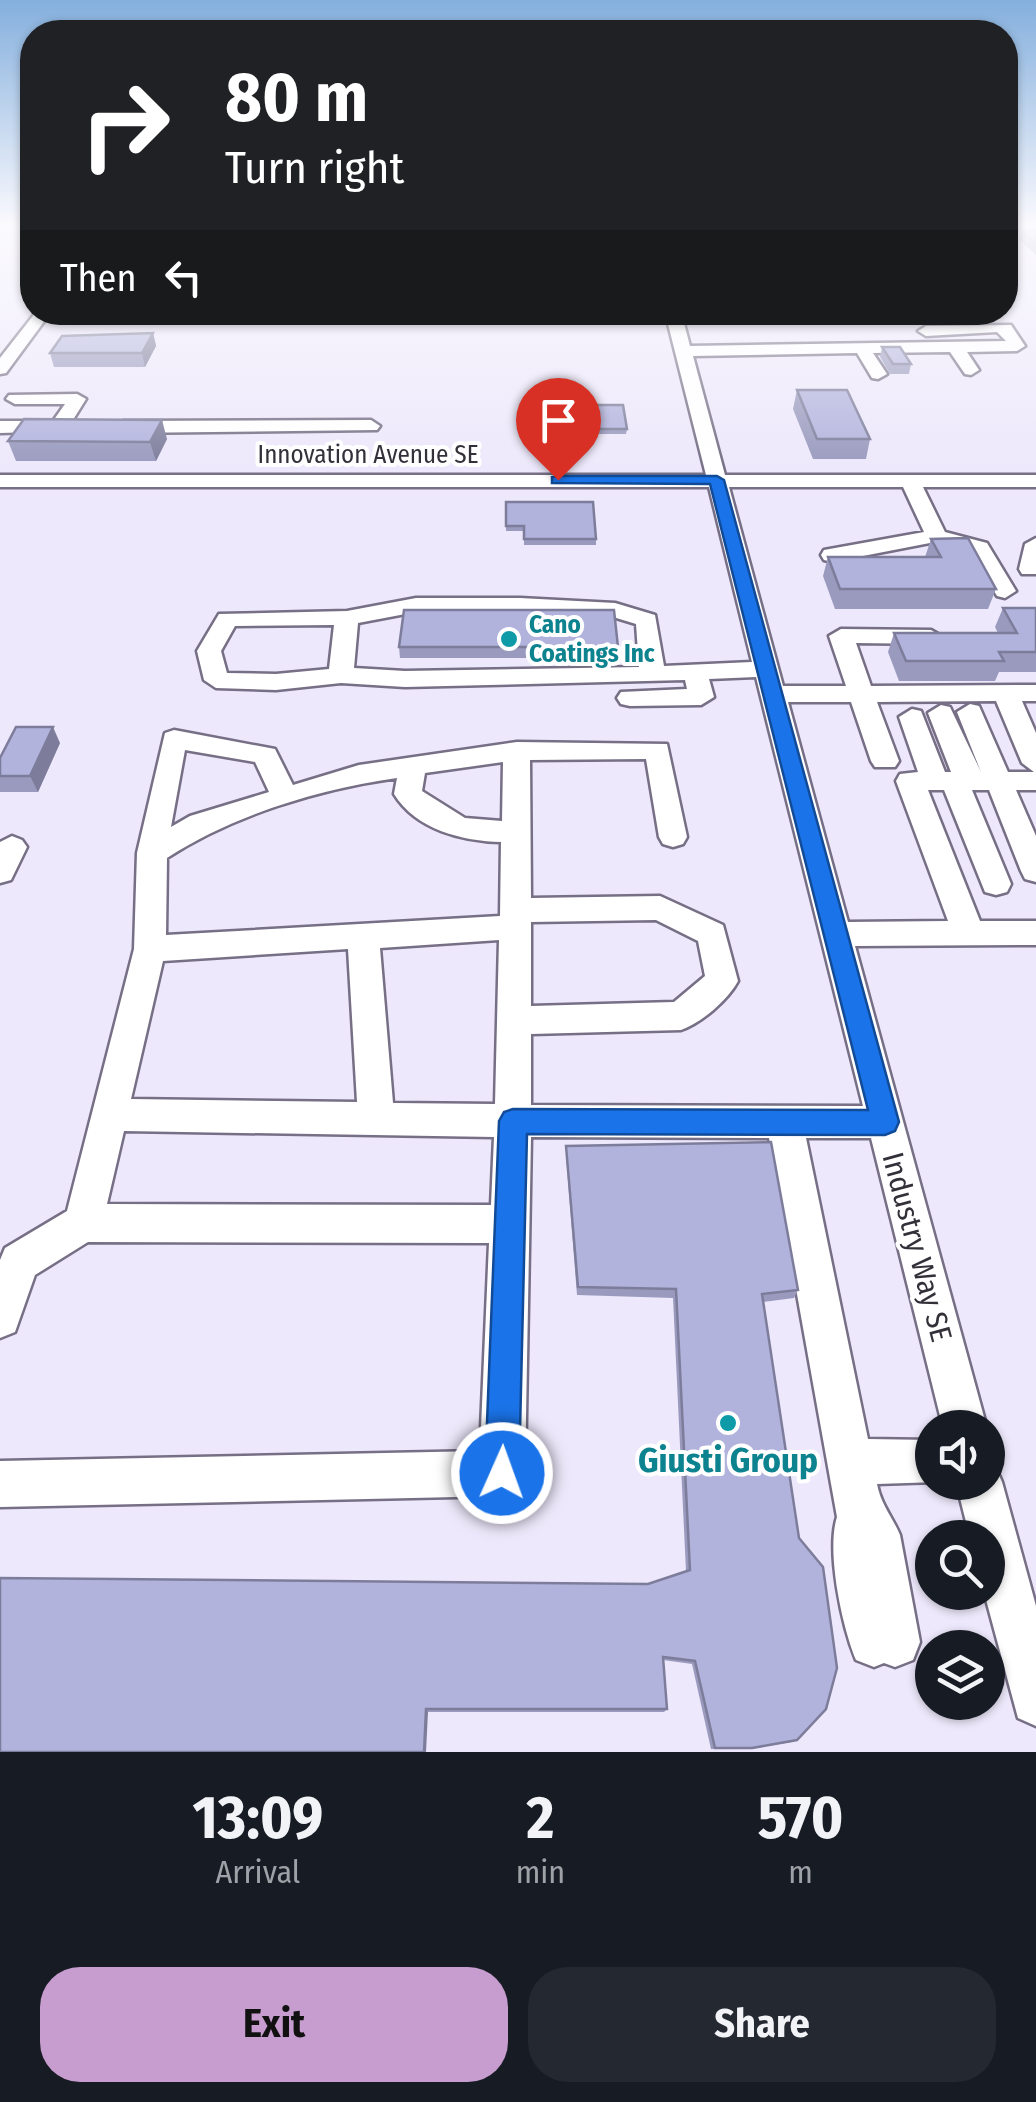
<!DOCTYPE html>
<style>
:root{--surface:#171b24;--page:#242831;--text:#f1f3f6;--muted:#9ea1a6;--accent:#c69dce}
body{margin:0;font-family:"Fira Sans Condensed",sans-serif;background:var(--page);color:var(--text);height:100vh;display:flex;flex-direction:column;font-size:38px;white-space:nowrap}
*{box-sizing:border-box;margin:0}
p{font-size:32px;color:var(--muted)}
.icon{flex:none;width:55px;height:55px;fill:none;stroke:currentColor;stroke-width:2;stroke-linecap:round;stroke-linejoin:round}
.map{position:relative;height:1752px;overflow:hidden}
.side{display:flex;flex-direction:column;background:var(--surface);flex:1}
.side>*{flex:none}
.banner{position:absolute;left:20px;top:20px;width:998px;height:305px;border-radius:40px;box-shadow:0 2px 8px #0004;background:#202124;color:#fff;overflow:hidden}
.buttons{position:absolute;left:915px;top:1410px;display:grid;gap:20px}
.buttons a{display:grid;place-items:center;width:90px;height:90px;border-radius:50%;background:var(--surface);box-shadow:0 2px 8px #0004;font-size:50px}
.pin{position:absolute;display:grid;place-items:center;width:85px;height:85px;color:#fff;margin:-102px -42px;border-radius:50% 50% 50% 0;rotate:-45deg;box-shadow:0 0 10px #0007}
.pin .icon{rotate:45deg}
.me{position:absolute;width:110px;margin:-55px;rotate:2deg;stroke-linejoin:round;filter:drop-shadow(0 0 8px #0008)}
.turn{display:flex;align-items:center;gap:35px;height:210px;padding:0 40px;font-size:45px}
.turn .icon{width:130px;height:130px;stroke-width:2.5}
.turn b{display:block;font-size:70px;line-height:85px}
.then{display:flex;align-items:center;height:95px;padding:0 40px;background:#0003;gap:20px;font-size:38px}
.eta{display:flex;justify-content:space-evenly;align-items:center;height:170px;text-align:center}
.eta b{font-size:60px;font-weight:700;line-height:70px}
.button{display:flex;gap:20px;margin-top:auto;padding:20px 40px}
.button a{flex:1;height:115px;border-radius:40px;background:var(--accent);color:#111;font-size:40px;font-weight:700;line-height:115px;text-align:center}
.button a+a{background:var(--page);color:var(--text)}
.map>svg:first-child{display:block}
.built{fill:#ede8fb;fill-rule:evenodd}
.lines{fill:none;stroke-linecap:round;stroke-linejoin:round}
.minor-casing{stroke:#766f85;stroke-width:5}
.minor{fill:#fff;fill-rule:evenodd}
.wall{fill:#999abe}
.shaded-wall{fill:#7d7d9b}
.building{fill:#b2b3dd;stroke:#7d7d9b;stroke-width:2.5}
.route{fill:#1a73e8;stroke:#114b97;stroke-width:2.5}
.culture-dot{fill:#0f9aa8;stroke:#fff;stroke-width:4}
.labels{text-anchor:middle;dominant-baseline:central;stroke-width:8;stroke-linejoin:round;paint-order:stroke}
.far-street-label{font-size:25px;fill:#333039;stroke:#fff}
.far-culture-label{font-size:25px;font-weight:bold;fill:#0d838f;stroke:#fff;text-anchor:start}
.street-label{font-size:30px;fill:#333039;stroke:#fff}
.near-culture-label{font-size:35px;font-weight:bold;fill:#0d838f;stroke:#fff}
</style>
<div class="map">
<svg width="1036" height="1752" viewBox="0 0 1036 1752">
<rect width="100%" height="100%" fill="#f6f3fd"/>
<path class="built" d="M0 224H32V312H1005V224H1036V1752H0ZM932 1428H988V1482H932ZM932 1538H988V1592H932ZM932 1648H988V1702H932Z"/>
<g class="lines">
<g class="minor-casing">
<path id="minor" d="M36 312H51L6 373 0 374V358Z
M665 312H681L690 346 1006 341 997 332 926 336 918 331 926 326 1011 325 1025 346 1017 351 967 352 979 370 971 375 965 374 950 352 873 353 887 374 878 379 872 378 857 353 693 356 725 475H1036V487H923L945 532 987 543 1016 591 1005 598 997 596 971 552 935 542 832 562 824 560 821 555 824 550 924 532 903 487H729L783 686H846L829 636 841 629 931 630 943 637 931 644 856 643 871 686 1036 685V701H1022L1036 733V790H1016L1036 836V882L1025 879 1021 871 989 790H972L1011 884 1007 892 996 895 985 892 944 790H928L980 921H1036V945L855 946 987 1428H943L871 1138H806L868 1439 932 1440V1482H937L877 1484C881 1505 892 1516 900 1535L920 1642 913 1660 895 1667 884 1663 874 1667 856 1660C842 1626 826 1551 837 1517L769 1138 531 1137 525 1473 518 1489 502 1496 0 1507V1461L480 1451 489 1243 88 1242 35 1275 15 1332 0 1338V1260L5 1248 67 1211 134 949 137 853 165 733 174 730 275 749 293 785 359 765 517 742 667 744 687 837 683 844 673 847 663 844 659 837 646 759 530 760 531 898 660 896 723 925 738 981C728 1000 701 1023 681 1030L531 1034V1105L863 1106 756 677 709 679 714 697 701 705 630 706 621 704 617 698 621 692 687 689 685 680 405 687 341 683 276 690 216 688 204 680 197 651 219 614 347 611 416 598H520L615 603 655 615 664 666 752 662 709 487H0V475H706ZM416 612 613 617 636 624 639 667 405 671 354 668 358 623ZM334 625 329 669 276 674 227 673 221 651 235 626ZM996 701 1022 763 1034 772H1008L979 706 970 704 957 712 981 772 950 707 941 705 928 713 951 772H945L921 711 912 709 899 717 918 772 900 774 896 781 948 921 848 922 788 702H851L871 761 875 767H895L899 761 877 702ZM185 750 255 762 269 792 190 816 171 827ZM503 762 502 821 465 818 422 791 425 773ZM397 778 394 794C416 830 463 841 501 842L500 916 166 935 167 858C233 815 319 789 397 778ZM656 920 698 941 705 976 674 1002 531 1006V922ZM499 940 495 1104 393 1103 380 948ZM348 949 357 1102 131 1099 163 961ZM124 1131 494 1137 491 1205 107 1204Z
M77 394 86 399 66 431 0 433V421H53L65 404H15L6 399 9 395Z
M371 420 380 426 377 430 123 433 114 427 123 421Z
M1036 538V574H1022L1019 569 1025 544Z
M12 836 22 840 27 847 11 880 0 883V842Z
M988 1463 995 1466 1002 1482 1036 1606V1726L1018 1718 984 1592H988V1538H970L956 1482H988Z"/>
</g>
<use href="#minor" class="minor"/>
</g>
<path class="wall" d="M1022 231H1036V255L1019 239Z
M117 312H163L117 314Z
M763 312H816L815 315H764Z
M153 333 156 346 145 367H54L50 353Z
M882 347 911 364 909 374H890L880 357Z
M797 390 870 439 866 459H813L793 409Z
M564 405 627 429 626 434H566Z
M167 439 156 461H16L8 441Z
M506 502 596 539V545H524V531H506Z
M931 539 996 589 988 609H835L823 576 828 557H925Z
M1003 608H1036V672H999L995 681H899L888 652 894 633H998L995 627Z
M399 647H618L617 658H400Z
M60 743 38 792H0V758Z
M566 1146 798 1290 794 1298 763 1302 792 1742 747 1749H711L692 1664 663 1660 667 1709 664 1712H428L0 1752 648 1584 686 1571 673 1298 577 1295 566 1156Z"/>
<path class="shaded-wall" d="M153 333 156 346 145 367 142 353Z
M162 420 167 439 156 461 150 442Z
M53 727 60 743 38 792 30 776Z
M426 1709 428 1712 426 1752H424Z"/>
<path class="building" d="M1022 231H1036V244Z
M153 333 142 353H50L62 336Z
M882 347H900L911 364H893Z
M797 390H847L870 439H817Z
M564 405H623L627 429H566Z
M24 419 162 420 150 442 8 441Z
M506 502H593L596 539H524V526H506Z
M968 538 996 589H840L828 557H941L931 539Z
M1003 608H1036V652H999L1004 661H906L894 633H1017Z
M404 610H614L618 647H399Z
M16 727H53L30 776H0V758Z
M771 1142 798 1290 762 1294 799 1538 823 1567 837 1668 826 1709 797 1740 752 1748H715L695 1661 663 1657 667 1709H426L424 1752H0V1578L648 1584 690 1570 676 1289 578 1287 566 1146Z"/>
<linearGradient id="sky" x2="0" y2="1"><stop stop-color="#84afdd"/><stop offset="0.48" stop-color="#fbfafe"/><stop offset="1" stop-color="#fbfafe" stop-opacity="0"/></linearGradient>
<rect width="1036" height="470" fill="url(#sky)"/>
<path class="route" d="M558 476H717L724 480 899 1122 895 1131 885 1135 527 1134 519 1473 514 1485 502 1490 490 1485 485 1473 499 1121 504 1112 513 1109 868 1110 710 484 552 483V477Z"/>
<g class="culture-dot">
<circle cx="509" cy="639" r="10"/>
<circle cx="728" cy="1423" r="10"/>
</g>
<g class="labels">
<g class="far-street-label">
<text x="368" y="455">Innovation Avenue SE</text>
</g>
<g class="far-culture-label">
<text x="529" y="625">Cano<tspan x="529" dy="29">Coatings Inc</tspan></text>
</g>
<g class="street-label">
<text transform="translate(917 1247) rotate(75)">Industry Way SE</text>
</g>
<g class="near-culture-label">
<text x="728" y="1460">Giusti Group</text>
</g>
</g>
</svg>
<div class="buttons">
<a><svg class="icon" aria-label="sound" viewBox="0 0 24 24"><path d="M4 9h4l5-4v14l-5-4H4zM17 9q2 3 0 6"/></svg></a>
<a><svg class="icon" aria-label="search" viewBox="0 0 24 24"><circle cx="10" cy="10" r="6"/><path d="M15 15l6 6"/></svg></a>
<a><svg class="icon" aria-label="layers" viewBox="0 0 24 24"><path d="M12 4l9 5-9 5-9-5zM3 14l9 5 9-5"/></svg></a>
</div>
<div class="pin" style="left:558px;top:480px;background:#d93025"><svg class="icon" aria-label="arrive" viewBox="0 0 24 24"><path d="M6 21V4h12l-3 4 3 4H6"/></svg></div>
<svg class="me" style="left:502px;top:1473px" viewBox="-20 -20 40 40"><circle r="17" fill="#1a73e8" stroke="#fff" stroke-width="3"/><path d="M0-11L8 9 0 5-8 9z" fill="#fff"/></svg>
<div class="banner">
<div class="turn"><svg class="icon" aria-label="right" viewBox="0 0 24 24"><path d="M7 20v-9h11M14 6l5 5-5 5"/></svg><div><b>80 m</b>Turn right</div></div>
<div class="then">Then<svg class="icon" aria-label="left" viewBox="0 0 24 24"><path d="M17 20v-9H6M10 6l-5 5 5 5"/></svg></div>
</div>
</div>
<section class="side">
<div class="eta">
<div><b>13:09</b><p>Arrival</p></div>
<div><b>2</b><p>min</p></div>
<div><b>570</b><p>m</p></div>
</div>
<div class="button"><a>Exit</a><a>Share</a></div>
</section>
